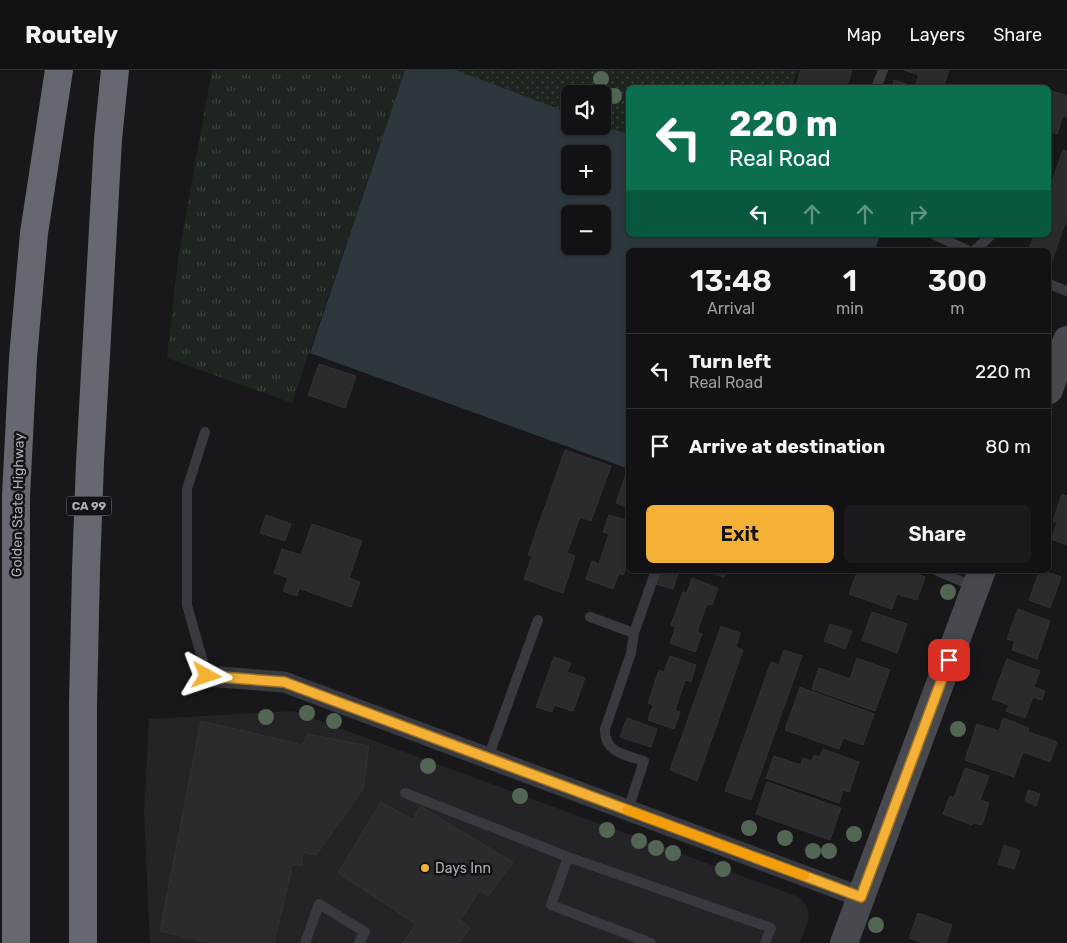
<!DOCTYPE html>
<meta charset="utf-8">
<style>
:root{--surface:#121214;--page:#1b1b1d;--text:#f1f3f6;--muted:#9c9ea0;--line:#313234;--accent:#f4b136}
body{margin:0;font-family:Rubik,sans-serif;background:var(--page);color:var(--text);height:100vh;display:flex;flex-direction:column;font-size:19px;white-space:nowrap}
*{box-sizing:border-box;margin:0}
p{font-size:16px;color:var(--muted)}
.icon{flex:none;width:28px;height:28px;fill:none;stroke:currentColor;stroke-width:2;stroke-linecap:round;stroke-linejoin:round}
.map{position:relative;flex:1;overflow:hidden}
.side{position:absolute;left:626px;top:178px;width:425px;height:325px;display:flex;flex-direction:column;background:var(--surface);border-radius:8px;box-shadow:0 1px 4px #0004,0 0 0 1px var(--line)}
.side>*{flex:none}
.top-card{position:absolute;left:626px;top:15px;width:425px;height:152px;border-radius:8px;box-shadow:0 1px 4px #0004,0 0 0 1px var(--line);background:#0b6e4f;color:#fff;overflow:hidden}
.buttons{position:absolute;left:561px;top:15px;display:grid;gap:10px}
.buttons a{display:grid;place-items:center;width:50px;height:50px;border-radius:8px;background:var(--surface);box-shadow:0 1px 4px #0004,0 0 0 1px var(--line);font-size:25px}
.pin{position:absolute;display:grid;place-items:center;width:42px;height:42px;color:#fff;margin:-21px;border-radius:10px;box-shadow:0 2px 8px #0006}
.me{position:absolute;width:55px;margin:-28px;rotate:95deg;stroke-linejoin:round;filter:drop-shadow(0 0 4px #0008)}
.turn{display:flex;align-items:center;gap:18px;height:105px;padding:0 20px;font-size:22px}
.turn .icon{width:65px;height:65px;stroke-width:2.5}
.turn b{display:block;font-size:35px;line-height:42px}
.lanes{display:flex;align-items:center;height:48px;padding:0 20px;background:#0003;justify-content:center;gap:25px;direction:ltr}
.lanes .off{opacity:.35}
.eta{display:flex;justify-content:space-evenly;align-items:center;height:85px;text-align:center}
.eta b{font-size:30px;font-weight:600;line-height:35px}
.cta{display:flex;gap:10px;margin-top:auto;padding:10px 20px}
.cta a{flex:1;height:58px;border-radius:8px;background:var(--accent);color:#111;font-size:20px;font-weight:600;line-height:58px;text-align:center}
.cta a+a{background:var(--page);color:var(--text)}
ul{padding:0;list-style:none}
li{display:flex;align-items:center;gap:15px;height:75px;padding:0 20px;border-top:1px solid var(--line)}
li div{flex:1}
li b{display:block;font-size:19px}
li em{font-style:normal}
header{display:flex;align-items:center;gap:30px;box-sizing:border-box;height:70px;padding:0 25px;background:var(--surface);border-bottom:1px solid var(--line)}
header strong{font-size:24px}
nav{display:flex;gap:28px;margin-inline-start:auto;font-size:18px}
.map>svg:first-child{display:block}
.built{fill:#242427}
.grass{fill:url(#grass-tufts)}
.park{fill:url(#park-dots)}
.water{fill:#2d373e;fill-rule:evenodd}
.building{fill:#2b2b2e;stroke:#323236}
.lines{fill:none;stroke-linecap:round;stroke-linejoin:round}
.lane{stroke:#393a3f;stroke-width:10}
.street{stroke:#393a3f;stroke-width:21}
.secondary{stroke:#47494f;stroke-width:28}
.highway{stroke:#656870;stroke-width:28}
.tree{fill:#526653}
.route-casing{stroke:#9f7323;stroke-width:12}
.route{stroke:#f4b136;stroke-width:9}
.slow{stroke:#f59e0b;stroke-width:9}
.poi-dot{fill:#f4b136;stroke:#131315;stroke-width:2}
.labels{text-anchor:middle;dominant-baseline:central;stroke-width:5;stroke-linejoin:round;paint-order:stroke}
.shield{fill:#131315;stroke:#7d8088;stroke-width:1}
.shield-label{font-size:12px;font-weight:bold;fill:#aaafba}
.street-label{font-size:14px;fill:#aaafba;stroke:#131315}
.poi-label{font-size:14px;fill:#aaafba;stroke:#131315;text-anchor:start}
</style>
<header>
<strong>Routely</strong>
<nav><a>Map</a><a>Layers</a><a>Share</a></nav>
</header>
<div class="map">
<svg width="1067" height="873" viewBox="0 0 1067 873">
<defs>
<pattern id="grass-tufts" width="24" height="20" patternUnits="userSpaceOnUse" patternTransform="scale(1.25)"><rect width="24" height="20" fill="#1e251f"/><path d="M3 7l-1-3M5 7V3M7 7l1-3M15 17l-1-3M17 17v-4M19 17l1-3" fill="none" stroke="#3c423d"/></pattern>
<pattern id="park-dots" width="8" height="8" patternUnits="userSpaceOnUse" patternTransform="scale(1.25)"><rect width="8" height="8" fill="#1e251f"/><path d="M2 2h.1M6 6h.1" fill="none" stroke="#3c423d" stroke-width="1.8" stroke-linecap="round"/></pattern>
</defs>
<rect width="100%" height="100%" fill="#18181a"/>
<path class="built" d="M293 641 799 827 807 837 809 848 800 873H150L144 743 149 649Z"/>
<path class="grass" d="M212 0H405L292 333 167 288 178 190Z"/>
<path class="park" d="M455 0H798L791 17 629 18V65L603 55 602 24H570V43Z"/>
<path class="water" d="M405 0H455L570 43V56H602L603 55 629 65V165H880L875 180H629V399L310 283ZM570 84H602V116H570ZM570 144H602V176H570Z"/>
<path class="building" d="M801 0H852L846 18H830L824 15 823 18H795Z
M904 0H949L943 18H892L894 10 915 17 919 5Z
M1049 20 1067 26V47L1063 46 1057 64 1049 61Z
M1063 80 1067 82V148L1049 199V180H1029L1034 165H1049V120Z
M319 294 356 306 345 338 308 325Z
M565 380 611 396 591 451 580 447 567 483 575 486 563 523 524 509 532 486 528 485Z
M626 404 629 405V438L616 433Z
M1062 424 1067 426V475L1051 469 1057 453 1053 451Z
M266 445 291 454 285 471 260 463Z
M609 445 629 451V489L623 505 619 503 613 519 586 509 592 491 599 494 609 464 603 462Z
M312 454 362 471 349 508 360 512 351 537 299 518 297 526 283 521 288 508 274 503 282 479 301 485Z
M661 500H679L673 519 656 514Z
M704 500H726L724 507Z
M858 500H904L925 507 917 530 897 524 892 539 849 524Z
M1040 500 1061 507 1050 538 1029 530Z
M692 508 718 518 712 535 707 534 697 562 702 564 695 582 670 573 676 557 671 555 683 522 687 523Z
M1018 539 1050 551 1037 589 1012 580 1015 571 1007 569Z
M872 542 907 554 897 583 862 570Z
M830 554 852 561 845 579 824 571Z
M721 556 740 563 736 577 743 580 697 711 670 700Z
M784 580 802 586 751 730 725 721 771 592 779 595Z
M670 586 696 595 691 612 685 610 675 640 680 642 674 659 648 650 653 635 648 633 659 600 664 602Z
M554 587 571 593 567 602 585 608 573 641 554 635 552 642 536 637Z
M857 588 890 600 875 641 812 619 819 598 850 609Z
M1007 589 1040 601 1034 617 1045 621 1042 630 1033 627 1025 648 1006 641 1009 635 992 629Z
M800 617 874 644 863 675 843 668 839 679 785 660Z
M627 648 657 659 651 677 620 667Z
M1003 648 1029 658 1028 662 1057 672 1050 692 1023 682 1014 707 965 690 977 654 999 661Z
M201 651 303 675 307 664 369 676 363 719 316 785 303 782 302 796 293 794 274 873H212L160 861Z
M823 679 859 692 849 722 843 720 839 733 766 708 774 686 801 695 803 688 812 691 814 685 820 687Z
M965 698 989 706 980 730 989 733 982 755 973 753 972 755 943 744 950 726 954 728Z
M767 712 841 738 830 770 756 744Z
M1028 720 1040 724 1036 736 1025 731Z
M381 732 413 750 420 736 513 792 488 826 480 820 460 850 470 858 459 873H403L416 854 338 803Z
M1004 775 1020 781 1014 799 998 794Z
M918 843 952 855 946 873H922L909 868Z"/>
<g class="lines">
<path class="lane" d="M876 18 883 0
M935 165 967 180
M975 180 991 165
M1049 214 1067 221
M205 362 187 419V535L207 606
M935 500 975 517
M590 547 634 563
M488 688 538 550
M405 723 568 787 551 835 651 873
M628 740 644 691C626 685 604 683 605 659L631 583 634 563 656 500
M568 787 771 858 765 873
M305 873 319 834 365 862 359 873"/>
<path class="street" d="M207 606 284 612 861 827"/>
<path class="secondary" d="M1049 320 1067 270
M844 873 982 500"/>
<path class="highway" d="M16 873V426L23 288 34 163 59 0
M83 873V635L86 500 90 392 108 69 115 0"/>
</g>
<g class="tree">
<circle cx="601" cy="9" r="8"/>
<circle cx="614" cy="26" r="8"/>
<circle cx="948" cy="522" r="8"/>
<circle cx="307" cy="643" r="8"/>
<circle cx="266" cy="647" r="8"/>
<circle cx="334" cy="651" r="8"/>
<circle cx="958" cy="659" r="8"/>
<circle cx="428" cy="696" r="8"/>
<circle cx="520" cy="726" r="8"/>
<circle cx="749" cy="758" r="8"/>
<circle cx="607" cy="760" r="8"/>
<circle cx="854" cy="764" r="8"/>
<circle cx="785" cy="768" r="8"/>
<circle cx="639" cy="771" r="8"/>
<circle cx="656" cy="778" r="8"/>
<circle cx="813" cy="781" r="8"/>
<circle cx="829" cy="781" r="8"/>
<circle cx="673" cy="783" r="8"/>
<circle cx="723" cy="799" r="8"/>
<circle cx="876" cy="855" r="8"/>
</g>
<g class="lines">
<g class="route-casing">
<path id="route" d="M207 606 284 612 861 827 949 590"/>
</g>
<use href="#route" class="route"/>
<path class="slow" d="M627 740 805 806"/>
</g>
<circle class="poi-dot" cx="425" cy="798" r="5"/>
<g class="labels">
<rect class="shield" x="66.5" y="426.5" width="45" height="19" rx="4"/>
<g class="shield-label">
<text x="89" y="436">CA 99</text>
</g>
<g class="street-label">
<text transform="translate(18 435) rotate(-89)">Golden State Highway</text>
</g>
<g class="poi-label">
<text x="435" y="798">Days Inn</text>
</g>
</g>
</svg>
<div class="buttons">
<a><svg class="icon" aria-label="sound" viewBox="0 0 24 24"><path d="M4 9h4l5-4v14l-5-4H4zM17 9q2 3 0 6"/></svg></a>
<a>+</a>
<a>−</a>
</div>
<div class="pin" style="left:949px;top:590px;background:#d93025"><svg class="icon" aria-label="arrive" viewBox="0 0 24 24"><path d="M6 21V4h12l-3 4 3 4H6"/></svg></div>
<svg class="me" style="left:207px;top:606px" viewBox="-20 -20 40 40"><path d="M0-17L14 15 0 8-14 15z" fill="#f4b136" stroke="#fff" stroke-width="4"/></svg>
<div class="top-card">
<div class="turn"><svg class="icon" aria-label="left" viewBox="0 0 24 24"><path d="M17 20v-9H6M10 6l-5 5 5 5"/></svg><div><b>220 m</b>Real Road</div></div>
<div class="lanes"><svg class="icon" aria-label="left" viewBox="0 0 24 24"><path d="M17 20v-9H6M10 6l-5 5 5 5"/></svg><svg class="icon off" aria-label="ahead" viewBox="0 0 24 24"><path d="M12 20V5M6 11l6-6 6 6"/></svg><svg class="icon off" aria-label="ahead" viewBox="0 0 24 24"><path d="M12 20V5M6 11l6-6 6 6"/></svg><svg class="icon off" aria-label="right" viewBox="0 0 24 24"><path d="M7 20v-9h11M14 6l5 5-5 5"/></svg></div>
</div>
<section class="side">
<div class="eta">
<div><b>13:48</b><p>Arrival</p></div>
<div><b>1</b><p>min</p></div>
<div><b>300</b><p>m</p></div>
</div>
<ul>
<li><svg class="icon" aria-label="left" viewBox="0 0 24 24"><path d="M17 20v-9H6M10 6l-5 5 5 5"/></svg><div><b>Turn left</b><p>Real Road</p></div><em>220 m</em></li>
<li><svg class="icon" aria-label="arrive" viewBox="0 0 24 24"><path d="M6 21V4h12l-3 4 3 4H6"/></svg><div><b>Arrive at destination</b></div><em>80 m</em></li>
</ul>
<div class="cta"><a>Exit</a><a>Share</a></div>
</section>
</div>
